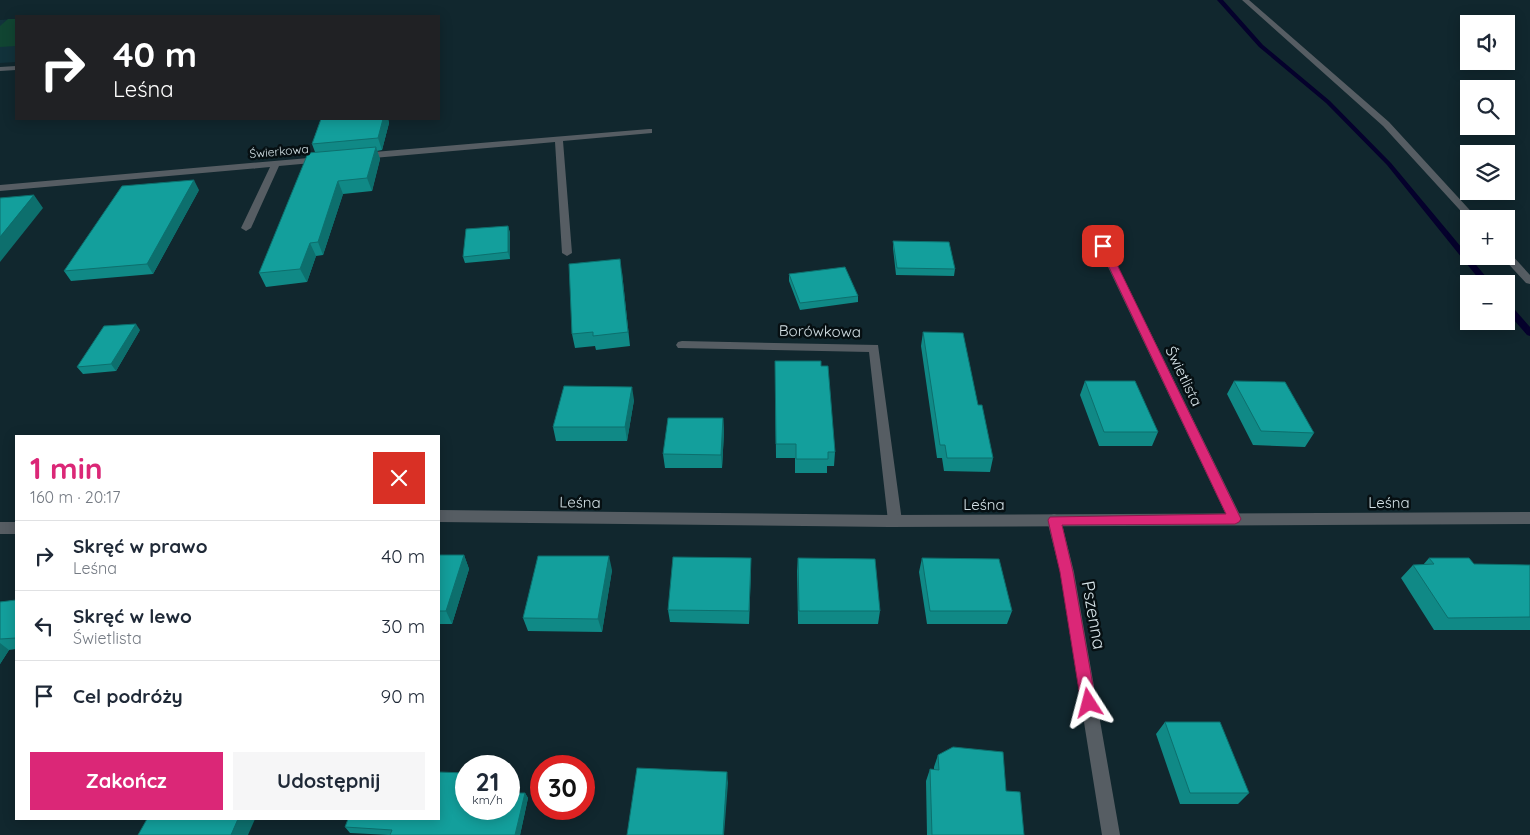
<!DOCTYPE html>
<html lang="pl">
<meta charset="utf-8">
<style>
:root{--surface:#fff;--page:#f6f6f7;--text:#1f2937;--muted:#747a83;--line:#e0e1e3;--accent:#db2777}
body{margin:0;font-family:Quicksand,sans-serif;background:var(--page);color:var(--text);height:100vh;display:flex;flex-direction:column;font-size:19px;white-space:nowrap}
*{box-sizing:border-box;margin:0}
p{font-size:16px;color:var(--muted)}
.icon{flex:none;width:28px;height:28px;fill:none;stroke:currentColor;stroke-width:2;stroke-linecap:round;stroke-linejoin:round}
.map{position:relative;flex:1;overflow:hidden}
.drawer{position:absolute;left:15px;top:435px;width:425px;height:385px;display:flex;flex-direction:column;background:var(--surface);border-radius:0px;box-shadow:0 2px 12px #0003}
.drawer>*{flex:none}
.hud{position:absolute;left:15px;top:15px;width:425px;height:105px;border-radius:0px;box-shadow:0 2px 12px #0003;background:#202124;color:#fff;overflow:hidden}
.buttons{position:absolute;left:1460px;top:15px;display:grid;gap:10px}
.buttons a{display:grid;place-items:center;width:55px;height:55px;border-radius:0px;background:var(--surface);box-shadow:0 2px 12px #0003;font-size:25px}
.speed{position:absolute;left:455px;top:755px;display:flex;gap:10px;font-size:25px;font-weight:700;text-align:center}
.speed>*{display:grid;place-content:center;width:65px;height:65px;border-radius:50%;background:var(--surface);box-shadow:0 2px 12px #0003;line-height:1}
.speed small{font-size:12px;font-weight:400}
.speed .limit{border:8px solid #d22;background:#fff;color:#111}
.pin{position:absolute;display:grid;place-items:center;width:42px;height:42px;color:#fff;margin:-21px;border-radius:10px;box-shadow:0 2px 8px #0006}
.me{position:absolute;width:55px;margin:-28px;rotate:351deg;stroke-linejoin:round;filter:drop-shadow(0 0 4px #0008)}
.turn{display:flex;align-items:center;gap:18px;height:105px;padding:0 15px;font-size:22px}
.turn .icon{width:65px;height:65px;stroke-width:2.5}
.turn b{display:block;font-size:35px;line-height:42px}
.round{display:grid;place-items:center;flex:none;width:52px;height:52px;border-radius:0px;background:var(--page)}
.head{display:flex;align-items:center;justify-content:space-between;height:85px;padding:0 15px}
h1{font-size:30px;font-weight:800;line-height:38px;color:var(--accent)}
.cta{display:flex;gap:10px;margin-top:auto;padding:10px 15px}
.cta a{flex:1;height:58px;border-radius:0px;background:var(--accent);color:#fff;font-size:20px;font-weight:800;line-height:58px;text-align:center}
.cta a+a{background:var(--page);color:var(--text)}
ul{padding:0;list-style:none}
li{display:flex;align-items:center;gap:15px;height:70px;padding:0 15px;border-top:1px solid var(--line)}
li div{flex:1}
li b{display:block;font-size:19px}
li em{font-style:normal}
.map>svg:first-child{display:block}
.built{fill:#12323b}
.green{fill:#114532}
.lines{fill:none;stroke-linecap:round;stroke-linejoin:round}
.stream{fill:#05012c;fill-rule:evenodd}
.minor{fill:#565d63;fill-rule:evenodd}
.tertiary{fill:#565d63;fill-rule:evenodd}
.wall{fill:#108986}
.shaded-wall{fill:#0d6f6d}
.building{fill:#139f9c;stroke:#0d6f6d}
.route{fill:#db2777;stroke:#8e194d}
.labels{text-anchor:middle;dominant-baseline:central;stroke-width:5;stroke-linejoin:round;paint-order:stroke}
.far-street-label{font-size:12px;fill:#d4e1e6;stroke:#060f12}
.street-label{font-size:15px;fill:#d4e1e6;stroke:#060f12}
.near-street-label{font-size:18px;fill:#d4e1e6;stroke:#060f12}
</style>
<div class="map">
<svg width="1530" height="835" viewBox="0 0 1530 835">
<rect width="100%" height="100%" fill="#11272e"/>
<path class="built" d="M16 19V62L0 63V20Z"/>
<path class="green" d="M8 19H16V46L0 47V26Z"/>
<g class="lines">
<path class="stream" d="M1217 0H1223L1263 45 1330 101 1391 163 1492 284H1483L1387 165 1326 103 1259 47Z
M1506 302 1509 303 1530 327V336L1527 335 1506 311Z"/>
<path class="minor" d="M1242 0H1249L1389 122 1478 219 1469 220 1383 126Z
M16 66V70L0 71V67Z
M649 129H652V133L563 141 572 253 567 256 562 253 555 142 362 159 358 156 362 153Z
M320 157 323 158V162L279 166 251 228 246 231 241 228 270 167 0 191V185Z
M1103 243 1108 246 1242 519 1240 523 1235 525 1230 523 1228 519 1098 246Z
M1506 252 1510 253 1530 275V284L1526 283 1502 257 1506 256Z
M682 341 878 345 902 521 900 525 895 527 890 525 888 521 869 352 678 348 676 345 678 342Z
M1054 514 1059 516 1061 520 1074 572 1120 835H1102L1060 572 1047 520 1049 516Z"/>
<path class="tertiary" d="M439 510 889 515 1530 512V524L889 527 439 522Z
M0 522H16V534H0Z"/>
</g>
<path class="wall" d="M321 119H388L389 123 382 150 377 151 380 159 372 191 343 194 323 255 316 256 307 282 266 287 259 273 315 152 312 144Z
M199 190 153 274 71 281 64 271Z
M508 226 510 233V259L465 263 463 257Z
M893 241 955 269 954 276 896 275 893 248Z
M622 272 630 346 596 350 595 346 575 348 572 334Z
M789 274 858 296V302L800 310 789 281Z
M140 330 116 371 83 374 77 367Z
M923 332 978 405 993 458 990 472 944 471 942 458H937L921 346Z
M775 361 821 366 835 452 834 466H827V473H795V458H776Z
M1085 381 1158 432 1152 446H1099L1080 395Z
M1234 381 1314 433 1305 447 1253 445 1227 394Z
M634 400 627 441H556L553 427Z
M723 418 724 432 722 468H665L663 454Z
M439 555H464L469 569 452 624H439Z
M751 558 749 624 670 622 668 610Z
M798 558 880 611 878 624H798L797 571Z
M922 558 1012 611 1007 624H927L919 572Z
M1429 558 1474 564 1530 565V630H1434L1401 578 1413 565H1423Z
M612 570 602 632 528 631 523 618Z
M16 599V649L9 650 0 664V602L16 600Z
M1165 722 1249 793 1238 804H1180L1156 734Z
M938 755 1006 791 1024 835H927L926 781 930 769 934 770V767Z
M509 775 512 780 509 793H525L528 798 520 835H390L350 833 345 827Z"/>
<path class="shaded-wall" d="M383 119H388L389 123 382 150 378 138Z
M376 147 380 159 372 191 367 178Z
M194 180 199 190 153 274 147 264Z
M338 181 343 194 323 255 318 242Z
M34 195 43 208 0 262V237Z
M508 226 510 233V259L508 252Z
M310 243 316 256 307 282 300 269Z
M136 324 140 330 116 371 111 364Z
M632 387 634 400 627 441 625 427Z
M723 418 724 432 722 468 721 455Z
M464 555 469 569 452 624 446 611Z
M609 556 612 570 602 632 598 619Z
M751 558V571L749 624V611Z
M0 643 9 650 0 664Z
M727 772 728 783 724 835H723Z
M509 775 512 780 509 793Z
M525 793 528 798 520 835H515Z
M238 819H255L248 835H231Z"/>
<path class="building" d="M321 119H383L378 138 312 144Z
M376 147 367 178 338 181 318 242 310 243 300 269 259 273 308 153Z
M194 180 147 264 64 271 122 186Z
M34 195 0 237V198Z
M508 226V252L463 257 466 229Z
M893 241 949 242 955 269 897 268Z
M620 259 628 332 593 336V332L572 334 569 264Z
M845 267 858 296 800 303 789 274Z
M136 324 111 364 77 367 104 326Z
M923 332 963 333 978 405H982L993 458H947L945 445H940Z
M775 361H821V366H828L835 452H828V459H796V444H776Z
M1085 381H1135L1158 432H1104Z
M1234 381 1285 382 1314 433 1261 431Z
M564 386 632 387 625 427H553Z
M668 418H723L721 455 663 454Z
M439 555H464L446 611H439Z
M538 556H609L598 619 523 618Z
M673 557 751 558 749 611 668 610Z
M798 558 875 559 880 611H799Z
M922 558 999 559 1012 611H930Z
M1429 558H1469L1474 564 1530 565V617L1448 618 1413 565 1434 564Z
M16 599V638L0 639V602L16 600Z
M1165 722H1220L1249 793H1190Z
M953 747 1003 752 1006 791 1020 792 1024 835H932L930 769 939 770 938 755Z
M637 768 727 772 723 835H627Z
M439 772 466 773V809H509V793H525L515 835H390L392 830 345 827 348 819H439Z
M147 819H238L231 835H138Z"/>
<path class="route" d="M1100 244H1103L1108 246 1241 519 1239 522 1235 524 1062 525 1073 572 1096 703 1094 708 1089 711 1083 708 1081 703 1060 572 1048 520 1050 517 1226 514 1099 246Z"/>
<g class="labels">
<g class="far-street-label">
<text transform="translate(279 151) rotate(-5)">Świerkowa</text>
</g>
<g class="street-label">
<text transform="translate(820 331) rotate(1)">Borówkowa</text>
<text transform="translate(1184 376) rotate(64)">Świetlista</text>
<text transform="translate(580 502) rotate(1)">Leśna</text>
<text x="1389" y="502">Leśna</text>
<text x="984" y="504">Leśna</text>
</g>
<g class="near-street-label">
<text transform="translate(1094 615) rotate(80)">Pszenna</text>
</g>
</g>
</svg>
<div class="buttons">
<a><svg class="icon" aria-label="sound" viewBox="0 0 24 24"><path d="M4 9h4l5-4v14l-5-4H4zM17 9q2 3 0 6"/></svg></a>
<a><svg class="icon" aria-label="search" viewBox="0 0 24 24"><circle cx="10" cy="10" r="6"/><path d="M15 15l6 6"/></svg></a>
<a><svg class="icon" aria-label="layers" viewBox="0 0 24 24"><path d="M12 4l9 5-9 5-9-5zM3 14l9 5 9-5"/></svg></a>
<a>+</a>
<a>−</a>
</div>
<div class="speed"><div>21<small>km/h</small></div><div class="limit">30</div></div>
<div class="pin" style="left:1103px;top:246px;background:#d93025"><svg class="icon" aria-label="arrive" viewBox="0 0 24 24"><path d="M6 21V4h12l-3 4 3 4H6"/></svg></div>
<svg class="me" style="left:1089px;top:703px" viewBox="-20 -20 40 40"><path d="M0-17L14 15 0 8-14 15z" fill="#db2777" stroke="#fff" stroke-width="4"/></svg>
<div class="hud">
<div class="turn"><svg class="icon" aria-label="right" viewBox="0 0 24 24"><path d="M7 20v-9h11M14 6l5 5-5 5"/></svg><div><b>40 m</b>Leśna</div></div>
</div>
<section class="drawer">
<div class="head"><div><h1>1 min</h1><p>160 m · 20:17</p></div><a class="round" style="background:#d93025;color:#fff"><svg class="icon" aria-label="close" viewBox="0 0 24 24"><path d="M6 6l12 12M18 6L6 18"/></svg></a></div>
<ul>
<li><svg class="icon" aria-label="right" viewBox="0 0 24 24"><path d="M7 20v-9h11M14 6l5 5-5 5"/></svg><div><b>Skręć w prawo</b><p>Leśna</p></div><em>40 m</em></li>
<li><svg class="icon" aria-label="left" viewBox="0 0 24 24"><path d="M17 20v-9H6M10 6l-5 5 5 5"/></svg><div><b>Skręć w lewo</b><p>Świetlista</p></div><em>30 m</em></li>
<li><svg class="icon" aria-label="arrive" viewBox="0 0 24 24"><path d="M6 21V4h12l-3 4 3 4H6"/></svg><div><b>Cel podróży</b></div><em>90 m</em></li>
</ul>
<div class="cta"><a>Zakończ</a><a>Udostępnij</a></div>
</section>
</div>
